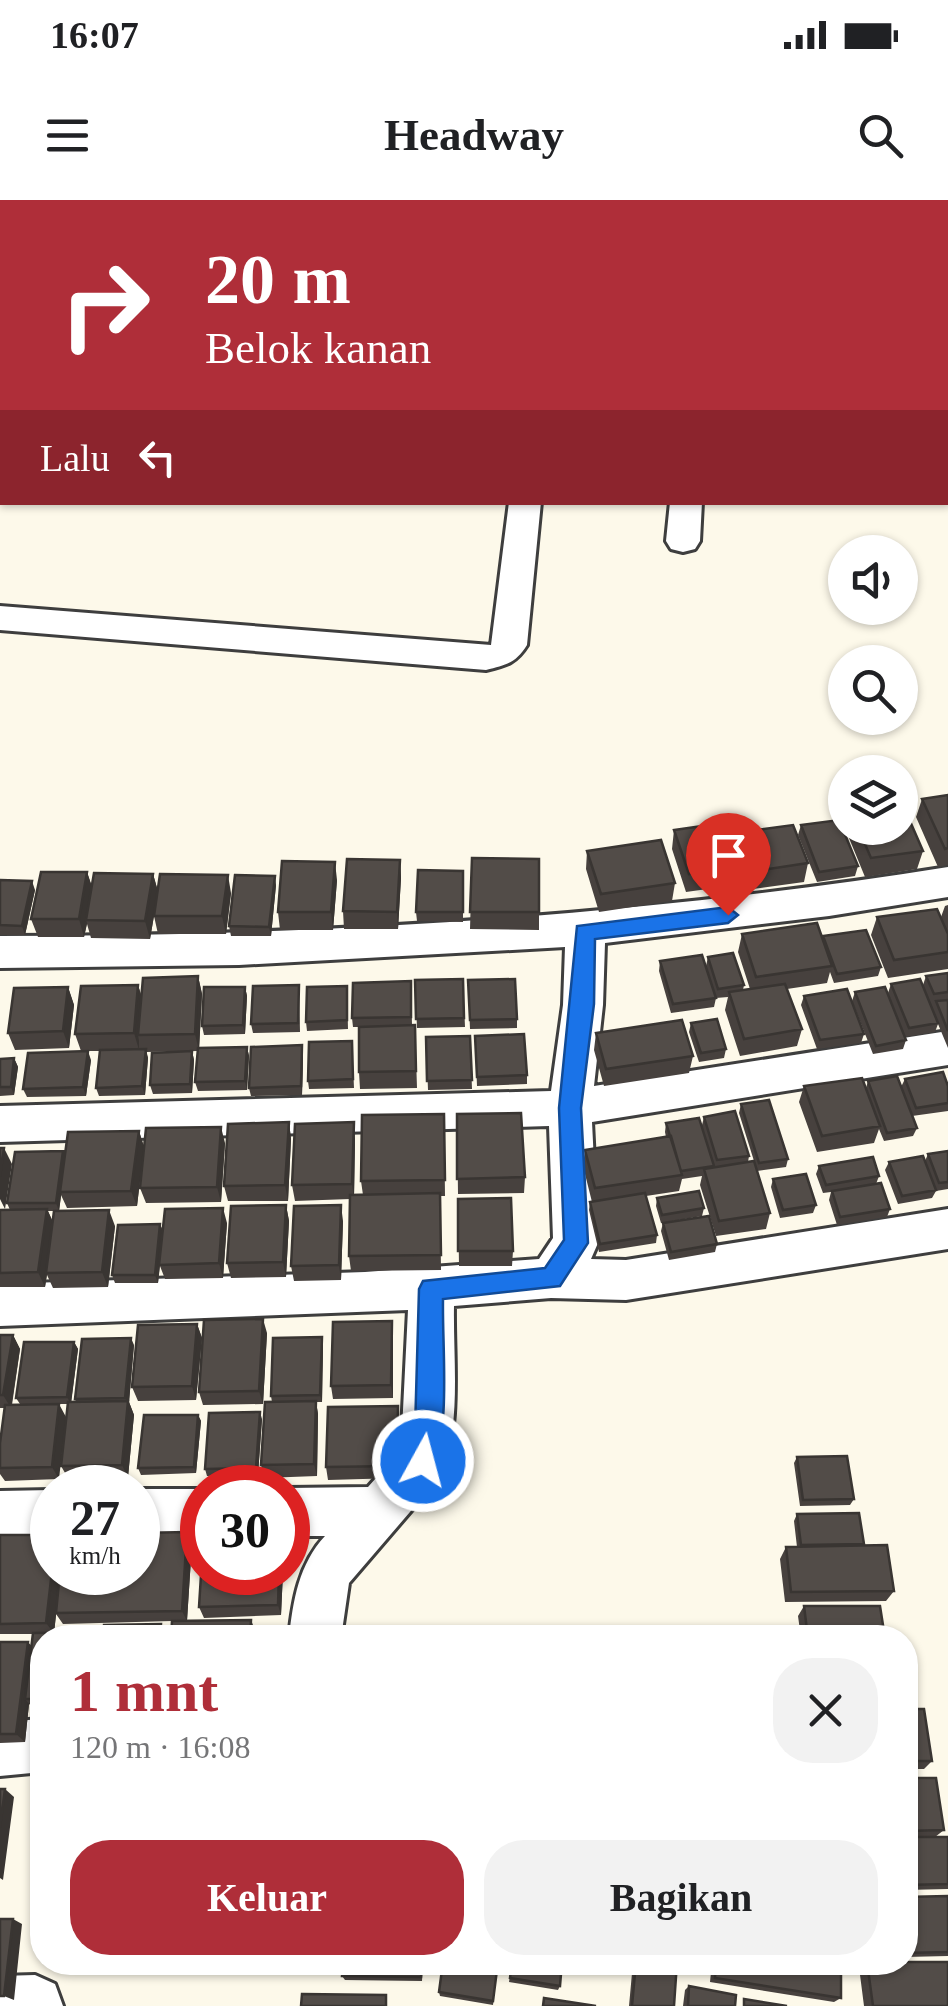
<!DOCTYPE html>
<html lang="id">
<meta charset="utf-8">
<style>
:root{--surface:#fff;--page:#f2f2f2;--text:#202124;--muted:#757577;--accent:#af2e39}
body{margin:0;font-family:"Times New Roman",serif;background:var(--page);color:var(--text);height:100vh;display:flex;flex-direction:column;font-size:38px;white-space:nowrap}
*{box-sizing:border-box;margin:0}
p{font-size:32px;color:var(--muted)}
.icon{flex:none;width:55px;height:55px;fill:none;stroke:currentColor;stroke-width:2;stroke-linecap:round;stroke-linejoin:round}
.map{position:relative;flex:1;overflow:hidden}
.details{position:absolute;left:30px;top:1425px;width:888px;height:350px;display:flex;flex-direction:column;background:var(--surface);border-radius:40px;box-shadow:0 2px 8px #0004}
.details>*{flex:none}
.banner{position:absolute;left:0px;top:0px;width:950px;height:305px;box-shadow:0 2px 8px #0004;background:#af2e39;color:#fff;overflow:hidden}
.tools{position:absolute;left:828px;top:335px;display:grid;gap:20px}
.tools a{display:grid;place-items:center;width:90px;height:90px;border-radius:50%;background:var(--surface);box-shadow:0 2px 8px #0004;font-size:50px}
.speed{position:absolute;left:30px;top:1265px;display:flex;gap:20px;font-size:50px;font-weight:700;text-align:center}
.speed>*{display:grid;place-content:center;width:130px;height:130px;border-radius:50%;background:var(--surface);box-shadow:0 2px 8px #0004;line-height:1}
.speed small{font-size:25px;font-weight:400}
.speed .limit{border:15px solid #d22;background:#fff;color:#111}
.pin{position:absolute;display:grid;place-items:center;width:85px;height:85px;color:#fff;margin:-102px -42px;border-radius:50% 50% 50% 0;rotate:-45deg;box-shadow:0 0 10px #0007}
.pin .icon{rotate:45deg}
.me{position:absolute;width:110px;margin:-55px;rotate:7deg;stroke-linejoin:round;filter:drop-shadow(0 0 8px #0008)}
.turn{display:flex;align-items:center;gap:35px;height:210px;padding:0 40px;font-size:45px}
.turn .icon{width:130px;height:130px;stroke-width:2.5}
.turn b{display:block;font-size:70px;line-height:85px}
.then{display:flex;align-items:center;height:95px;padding:0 40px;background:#0003;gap:20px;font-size:38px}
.round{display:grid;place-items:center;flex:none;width:105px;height:105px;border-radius:40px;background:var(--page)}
.headline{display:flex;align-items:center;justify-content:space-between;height:170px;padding:0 40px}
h1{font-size:60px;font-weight:700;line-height:75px;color:var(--accent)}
.primary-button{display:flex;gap:20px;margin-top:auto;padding:20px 40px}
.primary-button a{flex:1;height:115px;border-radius:40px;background:var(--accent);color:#fff;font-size:40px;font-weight:700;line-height:115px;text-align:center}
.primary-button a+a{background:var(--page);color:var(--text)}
.status{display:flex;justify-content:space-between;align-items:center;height:70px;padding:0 50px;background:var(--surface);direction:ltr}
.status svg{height:28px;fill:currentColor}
header{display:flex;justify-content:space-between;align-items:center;height:130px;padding:0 40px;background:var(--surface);font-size:45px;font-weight:700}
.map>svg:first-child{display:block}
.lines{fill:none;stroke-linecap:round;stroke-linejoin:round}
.minor-casing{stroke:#3e3e3e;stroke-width:6}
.minor{fill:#fff;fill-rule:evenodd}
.wall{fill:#47413e}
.shaded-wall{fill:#393532}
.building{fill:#524c48;stroke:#393532;stroke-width:2.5}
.route{fill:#1a73e8;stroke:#114b97;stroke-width:2.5}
</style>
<div class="status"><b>16:07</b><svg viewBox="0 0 49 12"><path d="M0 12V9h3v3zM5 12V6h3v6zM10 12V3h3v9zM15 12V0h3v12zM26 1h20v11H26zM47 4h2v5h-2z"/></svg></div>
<header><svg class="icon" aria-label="menu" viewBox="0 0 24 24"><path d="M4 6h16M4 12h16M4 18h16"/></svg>Headway<svg class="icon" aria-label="search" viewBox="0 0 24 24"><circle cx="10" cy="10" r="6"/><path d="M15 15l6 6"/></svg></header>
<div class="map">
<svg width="948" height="1806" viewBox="0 0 948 1806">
<rect width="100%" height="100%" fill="#fdf9ea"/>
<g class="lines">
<g class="minor-casing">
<path id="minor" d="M548 0H576V2H549Z
M692 0H720V2H693Z
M0 59 2 60V77H0Z
M509 302H541L527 445C516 463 506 465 486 470L0 430V406L491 445Z
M670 302H702L700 341 695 349 683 352 671 349 666 341Z
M948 667V697L829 716 605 743 603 805 594 886 948 831V865L592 922 598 1043 591 1059 626 1060 948 1009V1049L626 1100 551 1098 454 1106C453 1161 462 1227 440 1277L349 1383 341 1438H289C293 1400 299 1364 325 1336H288V1288L368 1287 401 1250 408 1110 0 1126V1084L365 1072 539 1059 553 1038 549 926 0 942V906L551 891 563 805 565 747 239 765 0 768V736C319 736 633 717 948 667Z
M138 1289H202V1337H138Z
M52 1290V1338L0 1339V1291Z
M42 1519V1572L0 1576V1522Z
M35 1775 55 1784 63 1806H0V1776Z"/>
</g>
<use href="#minor" class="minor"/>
</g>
<path class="wall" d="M153 0H302L301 2H177Z
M325 0H440V2H326Z
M948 595V665L938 667 916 617 922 599Z
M801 625 858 666 855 676 817 682 798 635Z
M852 628H900L923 651 917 669 865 677 849 638Z
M674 630 732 647 735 633 808 663 804 682 746 690 738 671 736 685 686 692 672 649Z
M587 651 675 683 672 701 599 712 586 669Z
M472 658 539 712V730L470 729Z
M400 660 401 678 398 729H344L343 711Z
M463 671V722L417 721 416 712Z
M87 672 92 687 153 674 158 691 231 693 226 734H158L154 716 150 739 91 738 87 724 84 737H38L31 719Z
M0 680 35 690 25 735H0Z
M337 680 333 730H280L278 712Z
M276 685 271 736H231L229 726Z
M948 705V769L888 778 871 735 877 717H941L945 706Z
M742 734 822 739 823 736 881 767 878 776 834 783 830 772 827 783 787 789 802 829 797 846 740 856 725 810 728 797 716 798 714 807 671 813 659 771 660 761 706 766 708 757 744 785 743 790 750 789 738 752Z
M948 773V848L938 824 935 832 905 837 888 793 891 784 923 785 926 776Z
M198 776 202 794 199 848 247 847 249 856 247 890 198 891 195 882 198 851 146 852 148 858 145 895 99 896 96 888 100 851H81L75 834 138 785 142 797Z
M463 779 465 827 417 828 415 780Z
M468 780 517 819V828L470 829Z
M411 781 412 825H415L417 888 360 889 359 872V827H353L352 818Z
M299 785 300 832 253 833 251 824Z
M347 786 348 829 307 831 306 822Z
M68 787 74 805 69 848 15 850 8 833Z
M245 787 247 796 245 834 204 835 202 826Z
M855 792 906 840 903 849 873 854 852 801Z
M804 796 864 834 861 843 817 849 801 805Z
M691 823 726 849 724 858 699 862 689 832Z
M596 833 693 856 689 873 604 886 594 850Z
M470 836 472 889 428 890 426 837Z
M475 836 527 875V884L477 886Z
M352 841 354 888 309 889 308 881Z
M192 851 194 860 192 893 153 894 150 885Z
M303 854 302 895 251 896 249 888Z
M14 858 18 867 14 895 0 896V859Z
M91 860 86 896 27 897 23 889Z
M905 879 948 886V911L912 916 917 928 913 936 884 941 879 929 874 943 817 952 799 902 804 886 866 888 868 881 901 887Z
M741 904 788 959 786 967 757 971 770 1013 766 1029 716 1036 700 985 702 976 682 979 679 991 646 996 657 1035 656 1043 599 1052 589 1010 590 1002H592L583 966 585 950 666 937 665 932 666 923 702 925 704 917 749 956 748 962 754 961 739 913Z
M444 914 445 996H440L441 1070 351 1071 349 1056 350 999 295 1001 292 985 355 939 354 995H363L361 981Z
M457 914 525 977 524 993 458 994Z
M289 922 291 939 288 1001H228L224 986Z
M139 931 144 947 137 1006 67 1008 61 995 59 1011H48L53 1022 115 1026 108 1087 53 1088 47 1075 45 1087H0V1010H10L7 1003 65 956Z
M225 943 221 1002 146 1003 140 988Z
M948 951V989L936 991 932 998 898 1004 885 970 889 962 925 961 928 954Z
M819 966 879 976 876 984 890 1009 887 1017 837 1025 829 1000 831 992 823 993 816 974Z
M773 979 816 1005 813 1013 780 1018 771 987Z
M657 998 704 1008 702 1016 661 1023 656 1006Z
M458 999 513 1051 512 1066H459Z
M286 1005 289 1021 286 1077 231 1078 227 1063Z
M343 1021 341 1080 294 1081 291 1066Z
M227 1023 223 1078 165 1079 160 1066 158 1083H115L112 1075 160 1024 163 1031Z
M663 1023 717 1044 715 1052 669 1060 661 1031Z
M197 1124 202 1138 196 1200 138 1201 132 1187Z
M267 1133 263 1204 203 1205 199 1192Z
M0 1135H13L20 1149 12 1205 59 1204V1279L5 1281 0 1274V1243L5 1208H0Z
M393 1135V1198L333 1199 331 1186Z
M322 1137 323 1144 322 1202H316L318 1214 317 1276 264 1278 261 1265 272 1202 271 1196Z
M74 1142 78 1149 71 1202H76L75 1199 134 1145 129 1202 134 1215 128 1277 68 1278 61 1266 68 1204H20L16 1198Z
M198 1215 201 1221 196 1273 141 1275 138 1268Z
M262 1219 258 1275 207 1276 205 1269Z
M399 1219 398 1278 328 1280 326 1267Z
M797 1257 854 1299 850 1305 800 1306 794 1263Z
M797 1314 864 1344 863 1346 894 1391 886 1401 785 1402 780 1359 786 1347H797L794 1321Z
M187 1332 192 1343 187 1420 255 1430 172 1421 63 1424 56 1414 54 1433 42 1438V1508H34L29 1504 25 1542 0 1543V1442L32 1446 33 1434H0V1335L52 1372Z
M283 1372 281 1415 204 1418 199 1407Z
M804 1406 885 1438H801L798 1416Z
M905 1509 932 1561 924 1569H905Z
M905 1578 944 1630 935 1637H948V1689L905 1690Z
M948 1696V1756L905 1757V1697Z
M126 1762H302V1769L133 1767Z
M343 1762H423L422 1781 345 1780 342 1776Z
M498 1762 493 1805 440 1796 439 1792Z
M512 1762 560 1786 558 1790 509 1782Z
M633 1762H677L674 1806H629Z
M712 1762H841V1798L834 1802 710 1782Z
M867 1762 948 1806H864L859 1767Z
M689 1786 735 1806H683L685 1790Z"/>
<path class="shaded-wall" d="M400 660 401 678 398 729 397 712Z
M335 662 337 680 333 730 331 712Z
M87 672 93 690 86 720 87 723 84 737 79 719Z
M153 674 158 692 150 739 145 721Z
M228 675 231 693 226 734 222 716Z
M275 676 276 685 271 736 269 727Z
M32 681 35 690 25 735 22 726Z
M198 776 202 794 199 851 195 834Z
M138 785 143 803 138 835 139 841V850L134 833Z
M68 787 74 805 69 848 63 831Z
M245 787 247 796 245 834 243 825Z
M302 845 303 854 302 895 301 886Z
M247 847 249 856 247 890 245 881Z
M146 849 148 858 145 895 142 886Z
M88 851 91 860 86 896 83 887Z
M192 851 194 860 192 893 190 884Z
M14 858 18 867 14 895 11 887Z
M289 922 291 939 288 1001 285 985Z
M354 922 355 939 354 999 352 984Z
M221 927 225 943 221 1002 217 987Z
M139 931 144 947 137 1006 131 991Z
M4 948 12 964 5 1009 0 999V976Z
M63 951 66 960 59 1011 56 1003Z
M286 1005 289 1021 286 1077 283 1062Z
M341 1005 343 1021 341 1080 339 1065Z
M223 1008 227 1023 223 1078 219 1063Z
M47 1009 54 1025 45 1087 38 1072Z
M109 1010 115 1026 108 1087 102 1072Z
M160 1024 163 1032 158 1083 155 1075Z
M263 1119 267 1133 263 1204 259 1191Z
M392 1121 393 1135V1198L391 1185Z
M197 1124 202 1138 196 1200 192 1186Z
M13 1135 20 1149 11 1208 3 1195Z
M322 1137 323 1144 322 1202 320 1195Z
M131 1138 134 1145 129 1202 134 1215 128 1277 122 1265 128 1204 125 1198Z
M74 1142 78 1149 71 1204 67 1197Z
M316 1201 318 1214 317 1276 314 1264Z
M59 1204 66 1217 59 1279 52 1267Z
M398 1206 399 1219 398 1278 397 1266Z
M260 1212 262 1219 258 1275 256 1268Z
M198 1215 201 1221 196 1273 194 1267Z
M187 1332 192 1343 187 1421 182 1411Z
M52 1372H61L54 1433 46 1423Z
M279 1372H283L281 1415 278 1405Z
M251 1420 255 1430V1438H250Z
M161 1424 167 1434V1438H160Z
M28 1442 36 1451 25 1499 29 1504 25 1542 16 1534Z
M5 1589 14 1597 3 1680 0 1678V1627Z
M13 1719 22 1724 14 1800 4 1796Z"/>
<path class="building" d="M136 0 164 2H135Z
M948 595V648L945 649 922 599Z
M906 612 923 651 871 658 858 628H900V613Z
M839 620 858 666 819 672 801 625Z
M724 623 739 667 689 674 674 630Z
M793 625 808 663 749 672 735 633Z
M661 640 675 683 601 694 587 651Z
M472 658 539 659V712H470Z
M347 659 400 660 397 712 343 711Z
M282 661 335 662 331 712H278Z
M418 670 463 671V712H416Z
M41 672H87L79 719H31Z
M94 673 153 674 145 721 86 720Z
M160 674 228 675 222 716H154Z
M235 675 275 676 269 727 229 726Z
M0 680 32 681 22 726 0 725Z
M937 709 948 734V752L894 760 877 717Z
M817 723 832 766 756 777 742 734Z
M866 730 881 767 837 774 823 736Z
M733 753 744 785 718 789 708 757Z
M702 755 716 798 673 804 660 761Z
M948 773V792L934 794 926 776Z
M198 776 195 834 138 835 143 778Z
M463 779 464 818 416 819 415 780Z
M515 779 517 819 470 820 468 780Z
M920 779 938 823 909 828 891 784Z
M411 781V817L352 818 353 783Z
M785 784 802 829 744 839 729 792Z
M138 785 134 833 75 834 81 786Z
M299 785 298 823 251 824 253 786Z
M347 786V820L306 822 307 787Z
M68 787 63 831 8 833 14 788Z
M204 787H245L243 825 202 826Z
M885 787 906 840 876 846 855 792Z
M847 789 864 834 820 840 804 796Z
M948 800V831L936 801Z
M717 819 726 849 701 853 691 823Z
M682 820 693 856 606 869 596 833Z
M415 825 416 871 359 872V827Z
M524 834 527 875 477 877 475 836Z
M470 836 472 880 427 881 426 837Z
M352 841 353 879 308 881 309 842Z
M302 845 301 886 249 888 251 847Z
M247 847 245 881 195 882 198 848Z
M146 849 142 886 96 888 100 850Z
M88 851 83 887 23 889 28 853Z
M192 851 190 884 150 885 152 853Z
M14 858 11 887H0V859Z
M943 872 948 886V903L916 908 905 879Z
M897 876 917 928 887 933 868 881Z
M862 878 880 926 822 936 804 886Z
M769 900 788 959 759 963 741 904Z
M735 911 749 956 717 960 704 917Z
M521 913 525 977 457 979V914Z
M444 914 445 980 361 981 362 915Z
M699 918 714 966 681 971 666 923Z
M289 922 285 985 224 986 228 924Z
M354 922 352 984 292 985 295 924Z
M221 927 217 987 140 988 146 928Z
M139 931 131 991 60 992 68 932Z
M671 936 682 975 595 988 585 950Z
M0 948H4L0 976Z
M63 951 56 1003H7L15 952Z
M948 951V982L939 983 928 954Z
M923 956 936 990 902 996 889 962Z
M873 957 879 976 826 985 819 966Z
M754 961 770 1013 719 1021 704 969Z
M806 974 816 1005 783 1010 773 979Z
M881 983 890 1009 840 1017 832 991Z
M699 991 704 1008 662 1015 657 998Z
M440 993 441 1055 349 1056 350 995Z
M645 993 657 1035 600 1044 590 1002Z
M511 998 513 1051H458V999Z
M286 1005 283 1062 227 1063 231 1006Z
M341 1005 339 1065 291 1066 294 1006Z
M223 1008 219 1063 159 1065 165 1009Z
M47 1009 38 1072 0 1073V1010Z
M109 1010 102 1072 46 1073 54 1011Z
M709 1016 717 1044 671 1052 663 1023Z
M160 1024 155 1075H112L118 1025Z
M263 1119 259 1191 199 1192 204 1120Z
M392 1121 391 1185 331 1186 333 1122Z
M197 1124 192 1186 132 1187 138 1125Z
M0 1135H13L3 1195H0Z
M322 1137 320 1195 271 1196 273 1138Z
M131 1138 125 1198 75 1199 82 1139Z
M24 1142H74L67 1197 16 1198Z
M128 1201 122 1265 61 1266 68 1202Z
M316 1201 314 1264 261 1265 265 1202Z
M59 1204 52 1267 0 1268V1243L5 1205Z
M398 1206 397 1266 326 1267 328 1207Z
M260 1212 256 1268 205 1269 209 1213Z
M144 1215H198L194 1267 138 1268Z
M847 1256 854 1299 803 1300 797 1257Z
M859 1313 864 1344 801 1345 797 1314Z
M187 1332 182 1411 56 1413 60 1372H138V1333Z
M0 1335H52V1371L46 1423 0 1424Z
M887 1345 894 1391 791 1392 786 1347Z
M202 1359V1372H279L278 1405 199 1407Z
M804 1406H880L885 1438H808Z
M251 1420 250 1438H171L172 1421Z
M161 1424 160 1438H103L104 1425Z
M94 1432 93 1438H42V1499H25L33 1433Z
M0 1442H28L16 1534H0Z
M905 1509H924L932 1561H905Z
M905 1578H936L944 1630 905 1631Z
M0 1589H5L0 1627Z
M905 1637H948V1684L905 1685Z
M948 1696V1752L905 1753V1697Z
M0 1719H13L4 1796H0Z
M343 1762H422L421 1777 342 1776Z
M443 1762H498L493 1801 439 1792Z
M512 1762H562L560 1786 510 1778Z
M636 1762H677L674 1806H632Z
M716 1762H841V1798L715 1778Z
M867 1762H948V1806H873Z
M689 1786 736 1795 735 1806H688Z
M302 1794 386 1795V1806H301Z
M544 1798 596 1806H543Z
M744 1799 787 1806H744Z"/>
<path class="route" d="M728 707 738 715 728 723 595 739 594 804 581 908 588 1043 560 1086 443 1099C442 1148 451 1226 432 1270L423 1274 414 1270 410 1261 415 1231 419 1089 423 1081 545 1068 564 1040 559 908 577 726Z"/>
</svg>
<div class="tools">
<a><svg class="icon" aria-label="sound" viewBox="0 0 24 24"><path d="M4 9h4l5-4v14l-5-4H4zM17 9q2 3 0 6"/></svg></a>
<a><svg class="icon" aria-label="search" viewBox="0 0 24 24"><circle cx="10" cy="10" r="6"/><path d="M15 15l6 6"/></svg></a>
<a><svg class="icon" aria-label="layers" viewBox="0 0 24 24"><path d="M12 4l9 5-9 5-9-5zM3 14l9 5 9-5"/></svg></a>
</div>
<div class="speed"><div>27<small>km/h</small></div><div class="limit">30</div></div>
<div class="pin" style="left:728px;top:715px;background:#d93025"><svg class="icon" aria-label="arrive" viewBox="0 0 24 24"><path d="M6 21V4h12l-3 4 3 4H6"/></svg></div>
<svg class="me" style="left:423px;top:1261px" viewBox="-20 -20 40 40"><circle r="17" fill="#1a73e8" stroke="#fff" stroke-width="3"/><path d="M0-11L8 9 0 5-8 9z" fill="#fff"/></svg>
<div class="banner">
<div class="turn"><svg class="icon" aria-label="right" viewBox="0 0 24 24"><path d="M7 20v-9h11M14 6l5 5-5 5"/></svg><div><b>20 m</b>Belok kanan</div></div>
<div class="then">Lalu<svg class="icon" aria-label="left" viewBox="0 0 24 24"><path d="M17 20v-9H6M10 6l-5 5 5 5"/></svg></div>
</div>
<section class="details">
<div class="headline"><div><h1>1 mnt</h1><p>120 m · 16:08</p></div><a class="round"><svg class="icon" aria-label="close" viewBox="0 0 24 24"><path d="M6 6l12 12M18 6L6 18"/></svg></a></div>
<div class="primary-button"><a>Keluar</a><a>Bagikan</a></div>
</section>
</div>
